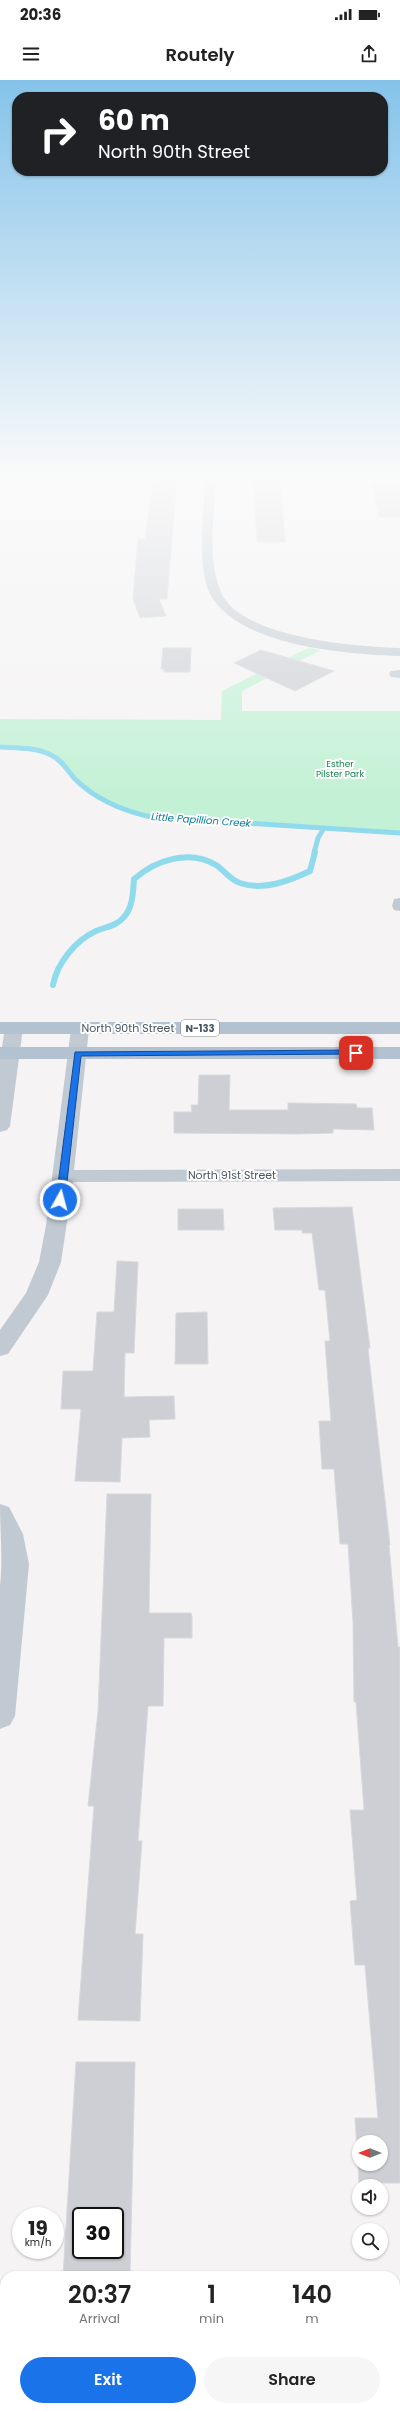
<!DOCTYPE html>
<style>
:root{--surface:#fff;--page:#f6f6f6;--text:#222;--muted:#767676;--accent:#1a73e8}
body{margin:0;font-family:Poppins,sans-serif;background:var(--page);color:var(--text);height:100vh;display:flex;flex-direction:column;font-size:15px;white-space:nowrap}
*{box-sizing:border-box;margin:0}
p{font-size:13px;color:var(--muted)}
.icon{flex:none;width:22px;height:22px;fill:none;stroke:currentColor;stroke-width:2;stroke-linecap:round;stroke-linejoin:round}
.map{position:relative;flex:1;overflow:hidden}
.side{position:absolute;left:0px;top:2191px;width:400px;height:140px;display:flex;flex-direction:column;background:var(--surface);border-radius:16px 16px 0 0;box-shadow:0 1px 3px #0004}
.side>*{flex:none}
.guide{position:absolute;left:12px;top:12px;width:376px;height:84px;border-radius:16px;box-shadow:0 1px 3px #0004;background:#202124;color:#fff;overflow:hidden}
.needle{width:26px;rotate:270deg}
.tools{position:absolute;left:352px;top:2055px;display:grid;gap:8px}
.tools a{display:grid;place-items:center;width:36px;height:36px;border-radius:50%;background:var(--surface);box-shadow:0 1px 3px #0004;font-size:20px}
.speed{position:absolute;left:12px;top:2127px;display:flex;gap:8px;font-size:20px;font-weight:700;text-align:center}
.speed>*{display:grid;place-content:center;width:52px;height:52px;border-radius:50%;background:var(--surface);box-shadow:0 1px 3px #0004;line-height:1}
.speed small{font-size:10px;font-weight:400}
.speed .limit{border:2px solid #111;border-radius:6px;background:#fff;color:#111}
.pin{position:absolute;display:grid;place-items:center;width:34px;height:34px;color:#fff;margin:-17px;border-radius:8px;box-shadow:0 2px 6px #0006}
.me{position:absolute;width:44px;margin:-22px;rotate:7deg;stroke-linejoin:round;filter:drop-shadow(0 0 3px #0008)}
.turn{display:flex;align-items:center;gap:14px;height:84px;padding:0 20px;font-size:18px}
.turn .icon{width:52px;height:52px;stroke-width:2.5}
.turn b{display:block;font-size:28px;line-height:34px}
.eta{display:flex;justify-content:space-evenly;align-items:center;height:68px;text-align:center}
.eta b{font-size:24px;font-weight:600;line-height:28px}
.button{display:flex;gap:8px;margin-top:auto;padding:8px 20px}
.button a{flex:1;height:46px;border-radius:24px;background:var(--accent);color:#fff;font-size:16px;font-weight:600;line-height:46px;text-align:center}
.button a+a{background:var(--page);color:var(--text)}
.status{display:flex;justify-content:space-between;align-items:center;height:28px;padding:0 20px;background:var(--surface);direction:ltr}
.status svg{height:11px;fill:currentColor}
header{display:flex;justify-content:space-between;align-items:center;height:52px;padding:0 20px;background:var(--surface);font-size:18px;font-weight:600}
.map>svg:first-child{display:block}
.green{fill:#c3f1d5}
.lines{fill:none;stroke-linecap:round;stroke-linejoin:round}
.stream-far1{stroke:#90daee;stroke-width:5}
.stream{stroke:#90daee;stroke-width:6}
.building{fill:#cdcfd5;stroke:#d7d9de;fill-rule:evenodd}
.minor{fill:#c1cad2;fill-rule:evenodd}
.major{fill:#b3c2d1;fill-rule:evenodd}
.route{fill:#1a73e8;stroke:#114b97}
.labels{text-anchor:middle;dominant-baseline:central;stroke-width:4;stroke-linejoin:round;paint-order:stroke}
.far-park-label{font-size:9px;fill:#17864f;stroke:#fff}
.far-water-label{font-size:10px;font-style:italic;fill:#0c7c9b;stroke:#fff}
.shield{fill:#fff;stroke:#808990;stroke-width:1}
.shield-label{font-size:10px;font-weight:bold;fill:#4a5661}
.street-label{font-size:11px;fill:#4a5661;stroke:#fff}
</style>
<div class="status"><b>20:36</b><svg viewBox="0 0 49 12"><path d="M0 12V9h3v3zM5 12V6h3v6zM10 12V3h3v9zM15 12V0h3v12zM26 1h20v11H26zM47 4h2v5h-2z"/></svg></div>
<header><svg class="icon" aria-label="menu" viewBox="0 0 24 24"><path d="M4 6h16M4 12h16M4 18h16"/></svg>Routely<svg class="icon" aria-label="share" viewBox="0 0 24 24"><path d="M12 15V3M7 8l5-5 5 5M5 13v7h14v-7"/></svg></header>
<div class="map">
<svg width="400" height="2331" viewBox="0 0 400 2331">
<rect width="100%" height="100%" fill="#f5f3f3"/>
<path class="green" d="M308 568 321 570 242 611V631H400V753L355 749 206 742 151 737 126 731 89 711 75 699 59 679 50 674 39 670 0 667V639L221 640 222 611Z"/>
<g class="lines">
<path class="stream-far1" d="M0 667C17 668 36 667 51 675 62 680 67 690 75 699 95 719 124 731 151 737L400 753
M314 773 318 758 324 748"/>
<path class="stream" d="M53 905C57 883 76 860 96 851 105 847 117 846 124 837 133 827 133 812 134 799 156 780 189 769 216 785 224 790 230 800 240 803 263 811 289 801 310 791L315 772"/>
</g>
<path class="building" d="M253 394H280L285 462H257Z
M154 398H177L167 519H159L166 536 140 538 133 519 138 459H145Z
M371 402H400V437H380Z
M163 568H191L190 592H164V589H161Z
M261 570 334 591 295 611 234 583Z
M199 995H230L229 1030H288V1023L356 1024 357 1028H372L374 1050 333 1049V1053L296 1054 174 1053V1032H192L191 1025H198Z
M352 1127 370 1268H368L390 1465H389L398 1567H400V2103H359L355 2038H378L365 1885H355L350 1821 357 1820 350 1730H364L356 1622H354L353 1542 348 1464H340L334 1389H322L319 1341H331L325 1261H330L325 1210H319L312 1153H302V1150H275L273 1128ZM359 2062H381V2084H359Z
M178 1129H223L224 1150H178Z
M117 1181 138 1182 134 1273H125L124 1317 174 1316 175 1339 149 1340 150 1357 122 1358 120 1402 75 1401 81 1329H61L63 1291H93L97 1232H114Z
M207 1232 208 1284H175L176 1233Z
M107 1414H151L149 1533H191L192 1536V1558H164L163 1626H148L138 1761H142L135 1854H143L140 1941 78 1940 94 1726H88L98 1631Z
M76 1982H135L130 2196H63ZM81 2136H115V2170H81Z"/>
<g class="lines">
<path class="minor" d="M206 394H216C215 431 206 477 221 512 240 558 356 567 400 568V576C347 574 239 567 210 514 196 487 204 425 206 394Z
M400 590V598L391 597 389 594 391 591Z
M400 818V831L394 830 392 826 394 819Z
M14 942 21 944 23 948 10 1046 7 1050 0 1052V979L5 948 7 944Z
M80 943 87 945 89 949 74 1090 400 1089V1101L73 1102 61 1182 48 1215 8 1274 0 1276V1250L26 1213 39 1182 46 1145 71 949 73 945Z
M0 1424 9 1427 23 1454 29 1484 15 1636 10 1645 0 1649V1506C3 1479 0 1452 0 1424Z"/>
<path class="major" d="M0 942H400V954H0Z
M0 967H400V979H0Z"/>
</g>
<linearGradient id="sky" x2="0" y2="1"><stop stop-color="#85c3ea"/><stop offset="0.55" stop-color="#fafafa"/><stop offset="1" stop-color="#fafafa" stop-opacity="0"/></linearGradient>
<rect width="400" height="720" fill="url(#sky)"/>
<path class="route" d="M356 970 359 973 358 974 81 976 65 1120 60 1123 56 1120 75 972Z"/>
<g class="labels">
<g class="far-park-label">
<text x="340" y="684">Esther<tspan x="340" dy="10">Pilster Park</tspan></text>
</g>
<g class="far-water-label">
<text transform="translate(201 740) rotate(4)">Little Papillion Creek</text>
</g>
<rect class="shield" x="181" y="940" width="38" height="16" rx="3"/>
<g class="shield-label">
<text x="200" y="948">N-133</text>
</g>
<g class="street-label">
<text x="128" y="948">North 90th Street</text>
<text x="232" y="1095">North 91st Street</text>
</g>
</g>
</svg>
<div class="tools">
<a><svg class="needle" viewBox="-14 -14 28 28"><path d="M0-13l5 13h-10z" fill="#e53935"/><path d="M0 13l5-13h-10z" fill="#767676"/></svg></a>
<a><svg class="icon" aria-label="sound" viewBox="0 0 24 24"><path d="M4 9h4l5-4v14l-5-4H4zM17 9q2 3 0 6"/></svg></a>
<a><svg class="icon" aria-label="search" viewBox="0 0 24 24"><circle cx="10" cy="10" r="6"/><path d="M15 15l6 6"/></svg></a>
</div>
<div class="speed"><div>19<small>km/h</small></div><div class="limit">30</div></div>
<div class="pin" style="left:356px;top:973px;background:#d93025"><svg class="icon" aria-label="arrive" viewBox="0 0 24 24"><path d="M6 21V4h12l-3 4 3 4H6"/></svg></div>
<svg class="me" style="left:60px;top:1120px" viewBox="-20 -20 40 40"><circle r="17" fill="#1a73e8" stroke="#fff" stroke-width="3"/><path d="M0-11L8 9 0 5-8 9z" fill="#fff"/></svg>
<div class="guide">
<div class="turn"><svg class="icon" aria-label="right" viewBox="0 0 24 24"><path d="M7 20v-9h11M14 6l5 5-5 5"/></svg><div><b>60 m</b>North 90th Street</div></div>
</div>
<section class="side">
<div class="eta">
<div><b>20:37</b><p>Arrival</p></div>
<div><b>1</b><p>min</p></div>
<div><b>140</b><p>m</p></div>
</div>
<div class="button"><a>Exit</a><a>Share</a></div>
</section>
</div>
